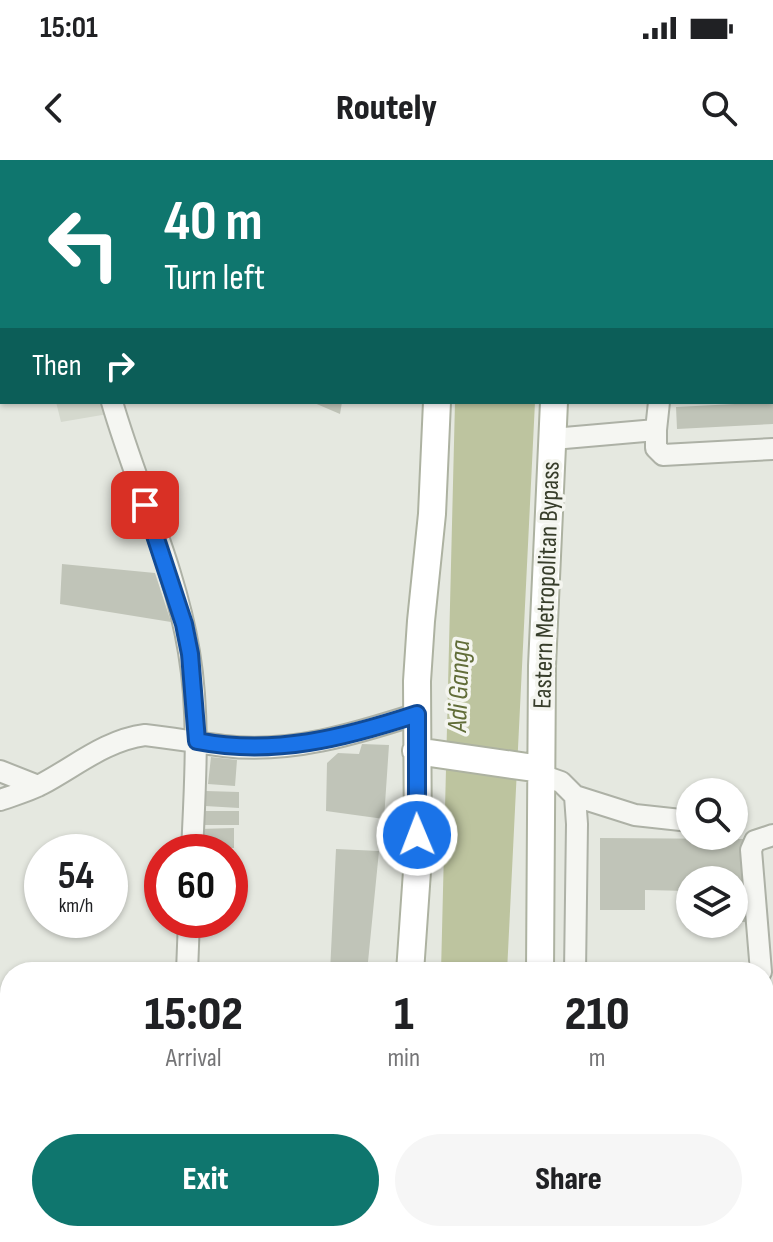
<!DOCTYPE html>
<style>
:root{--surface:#fff;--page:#f6f6f6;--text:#202124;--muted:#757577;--accent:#0f766e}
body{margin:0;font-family:"Sofia Sans Condensed",sans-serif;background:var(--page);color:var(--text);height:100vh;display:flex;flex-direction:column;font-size:30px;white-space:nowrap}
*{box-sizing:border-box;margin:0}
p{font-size:26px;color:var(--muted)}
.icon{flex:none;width:44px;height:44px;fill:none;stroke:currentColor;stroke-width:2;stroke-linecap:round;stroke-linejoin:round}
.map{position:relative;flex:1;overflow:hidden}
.sheet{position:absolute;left:0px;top:802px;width:774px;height:280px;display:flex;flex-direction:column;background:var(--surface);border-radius:32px 32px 0 0;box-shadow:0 2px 6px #0004}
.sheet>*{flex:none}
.banner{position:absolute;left:0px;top:0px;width:774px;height:244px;box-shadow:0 2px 6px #0004;background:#0f766e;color:#fff;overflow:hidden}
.controls{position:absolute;left:676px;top:618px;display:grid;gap:16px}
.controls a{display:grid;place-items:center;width:72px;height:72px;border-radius:50%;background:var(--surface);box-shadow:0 2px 6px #0004;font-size:40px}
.speed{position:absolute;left:24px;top:674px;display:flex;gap:16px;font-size:40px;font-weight:700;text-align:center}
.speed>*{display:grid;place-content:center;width:104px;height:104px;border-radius:50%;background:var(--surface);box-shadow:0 2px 6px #0004;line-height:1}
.speed small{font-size:20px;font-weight:400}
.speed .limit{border:12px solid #d22;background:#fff;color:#111}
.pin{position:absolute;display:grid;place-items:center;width:68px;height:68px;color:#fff;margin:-34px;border-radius:16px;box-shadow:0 4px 12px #0006}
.me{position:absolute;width:88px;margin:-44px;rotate:359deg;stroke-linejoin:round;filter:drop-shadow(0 0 6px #0008)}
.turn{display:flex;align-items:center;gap:28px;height:168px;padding:0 32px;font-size:36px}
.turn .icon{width:104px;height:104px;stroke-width:2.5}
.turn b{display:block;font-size:56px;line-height:68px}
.then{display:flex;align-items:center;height:76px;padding:0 32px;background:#0003;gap:16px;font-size:30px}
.eta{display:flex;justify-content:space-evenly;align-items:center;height:136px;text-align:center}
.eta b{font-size:48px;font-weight:800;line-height:56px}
.cta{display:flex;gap:16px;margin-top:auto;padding:16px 32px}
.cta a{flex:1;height:92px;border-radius:48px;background:var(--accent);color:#fff;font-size:32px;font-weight:800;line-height:92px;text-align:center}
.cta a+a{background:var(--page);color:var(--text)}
.status{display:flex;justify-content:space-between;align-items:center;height:56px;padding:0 40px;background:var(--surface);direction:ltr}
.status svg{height:22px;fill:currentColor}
header{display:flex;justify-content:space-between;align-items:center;height:104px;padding:0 32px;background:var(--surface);font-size:36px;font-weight:800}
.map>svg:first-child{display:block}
.built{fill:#d5d9ce}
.water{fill:#bdc49f}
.building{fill:#c0c4b8}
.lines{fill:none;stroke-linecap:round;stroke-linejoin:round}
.minor-casing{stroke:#adb1a6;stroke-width:24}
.major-casing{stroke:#adb2a1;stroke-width:30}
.minor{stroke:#f5f6f2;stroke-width:20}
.major{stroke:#fff;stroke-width:26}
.route-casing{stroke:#114b97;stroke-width:20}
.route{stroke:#1a73e8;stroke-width:14}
.labels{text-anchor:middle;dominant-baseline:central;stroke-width:7;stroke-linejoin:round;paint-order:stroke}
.street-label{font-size:26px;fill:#373d2a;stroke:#f4f5ef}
.water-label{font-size:28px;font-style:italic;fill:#616d38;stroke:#f4f5ef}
</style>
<div class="status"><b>15:01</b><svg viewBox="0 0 49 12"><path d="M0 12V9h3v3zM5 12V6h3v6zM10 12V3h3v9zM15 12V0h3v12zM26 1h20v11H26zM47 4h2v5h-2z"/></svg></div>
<header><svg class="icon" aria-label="back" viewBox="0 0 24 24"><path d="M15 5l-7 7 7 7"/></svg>Routely<svg class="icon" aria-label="search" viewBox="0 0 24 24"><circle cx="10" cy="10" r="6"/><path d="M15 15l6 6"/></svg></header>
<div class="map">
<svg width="773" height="1082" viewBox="0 0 773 1082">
<rect width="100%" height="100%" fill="#e5e8e0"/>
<path class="built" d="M56 242H105L108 254 61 262Z"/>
<path class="water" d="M455 242H535L507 812H441Z
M435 1072H501V1082H436Z"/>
<path class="building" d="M312 242H342L340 254Z
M773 242V264L677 269 676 247Z
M62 404 155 413 171 462 60 444Z
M362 584 389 585 384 659 326 651 327 603 338 593 359 594Z
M211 597 237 600 235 626 208 624Z
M206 631 239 632V648L205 646Z
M201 651H239V665H201Z
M234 668V688H199V669Z
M600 678 746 679V762H734V720H708V713H692L690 731 645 730V750H600Z
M336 689 379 691 367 812H330Z
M0 968H10V1020L0 1019Z
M0 1032H10V1072H18L17 1082H0Z
M159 1072H211L213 1082H161Z
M560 1072H625V1074L561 1082Z"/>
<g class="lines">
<g class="minor-casing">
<path id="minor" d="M70 0V2
M772 135 773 119
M0 202 2 203
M772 232H773
M112 242C136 325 175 406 189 492 200 558 195 625 192 692
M656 270V288L663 295 773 289
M553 279 656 270 659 242
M0 611 38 626
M541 615 561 622 575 636 577 664 575 812
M575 636 635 655 690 661
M0 640C14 635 29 631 42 624 76 606 106 580 145 575 172 578 198 583 224 586 290 594 355 574 417 554
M187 812 189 760
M761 812 751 690 755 681 773 675
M764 840 771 911
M148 1072 150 1082
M224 1072 226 1082"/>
</g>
<g class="major-casing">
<path id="major" d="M436 2V0
M559 2V0
M416 591 541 609
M410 812 418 697 417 521 421 461 432 354 437 242
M540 812 542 506 554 242
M400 1072V1082
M524 1082 525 1072"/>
</g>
<use href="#minor" class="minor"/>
<use href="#major" class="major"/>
</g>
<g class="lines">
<g class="route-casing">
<path id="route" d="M145 345 184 464 190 494 197 581C274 596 344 578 417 554V675"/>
</g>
<use href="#route" class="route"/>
</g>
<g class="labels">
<g class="street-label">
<text transform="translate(547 425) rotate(-88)">Eastern Metropolitan Bypass</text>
</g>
<g class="water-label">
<text transform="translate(459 526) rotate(-88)">Adi Ganga</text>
</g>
</g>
</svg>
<div class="controls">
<a><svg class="icon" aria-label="search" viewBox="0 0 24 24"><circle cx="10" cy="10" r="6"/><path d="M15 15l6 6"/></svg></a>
<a><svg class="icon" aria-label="layers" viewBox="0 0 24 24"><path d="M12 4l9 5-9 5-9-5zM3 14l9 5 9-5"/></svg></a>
</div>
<div class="speed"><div>54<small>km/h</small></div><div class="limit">60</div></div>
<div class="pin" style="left:145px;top:345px;background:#d93025"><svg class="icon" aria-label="arrive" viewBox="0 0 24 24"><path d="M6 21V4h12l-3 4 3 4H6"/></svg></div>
<svg class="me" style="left:417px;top:675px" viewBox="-20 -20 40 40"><circle r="17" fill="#1a73e8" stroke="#fff" stroke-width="3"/><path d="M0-11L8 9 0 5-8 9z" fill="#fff"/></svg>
<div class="banner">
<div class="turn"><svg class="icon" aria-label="left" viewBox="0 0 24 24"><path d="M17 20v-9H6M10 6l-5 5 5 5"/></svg><div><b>40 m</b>Turn left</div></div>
<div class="then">Then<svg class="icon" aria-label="right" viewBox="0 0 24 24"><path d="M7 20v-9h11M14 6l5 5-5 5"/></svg></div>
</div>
<section class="sheet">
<div class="eta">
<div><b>15:02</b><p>Arrival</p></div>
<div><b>1</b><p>min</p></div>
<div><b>210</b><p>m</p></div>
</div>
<div class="cta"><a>Exit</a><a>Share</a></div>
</section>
</div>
